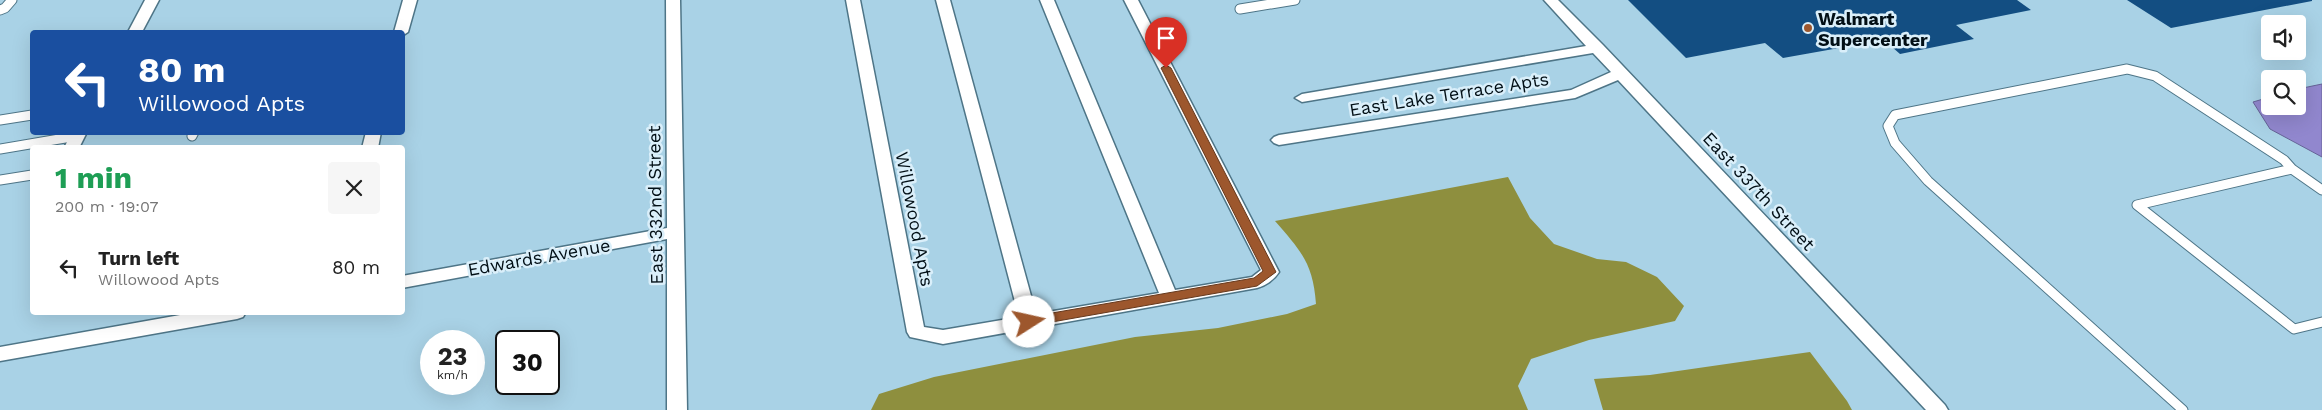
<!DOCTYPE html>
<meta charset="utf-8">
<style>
:root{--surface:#fff;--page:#f6f6f6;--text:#222;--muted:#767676}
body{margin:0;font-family:"Work Sans",sans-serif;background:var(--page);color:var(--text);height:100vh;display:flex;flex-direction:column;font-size:19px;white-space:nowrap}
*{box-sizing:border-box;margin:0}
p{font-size:16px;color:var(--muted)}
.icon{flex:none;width:28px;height:28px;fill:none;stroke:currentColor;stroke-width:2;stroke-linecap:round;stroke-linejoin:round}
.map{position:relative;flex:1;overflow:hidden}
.panel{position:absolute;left:30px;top:145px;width:375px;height:170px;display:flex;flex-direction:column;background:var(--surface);border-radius:5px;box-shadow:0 5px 20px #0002}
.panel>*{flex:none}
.top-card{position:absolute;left:30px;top:30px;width:375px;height:105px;border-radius:5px;box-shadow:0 5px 20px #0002;background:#1a4fa0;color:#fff;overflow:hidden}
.tools{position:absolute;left:2261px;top:15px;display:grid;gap:10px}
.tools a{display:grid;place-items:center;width:45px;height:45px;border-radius:5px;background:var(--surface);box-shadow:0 5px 20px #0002;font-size:25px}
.speed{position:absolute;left:420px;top:330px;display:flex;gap:10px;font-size:25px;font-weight:700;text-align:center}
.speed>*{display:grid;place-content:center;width:65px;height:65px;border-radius:50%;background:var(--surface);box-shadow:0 5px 20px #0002;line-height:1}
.speed small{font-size:12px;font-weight:400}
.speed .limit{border:2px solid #111;border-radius:8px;background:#fff;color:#111}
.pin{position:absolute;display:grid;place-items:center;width:42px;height:42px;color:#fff;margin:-51px -21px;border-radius:50% 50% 50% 0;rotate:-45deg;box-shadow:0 0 5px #0007}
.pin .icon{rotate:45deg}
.me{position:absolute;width:55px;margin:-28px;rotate:80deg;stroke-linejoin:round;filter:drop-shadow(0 0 4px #0008)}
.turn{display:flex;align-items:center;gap:18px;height:105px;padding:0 25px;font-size:22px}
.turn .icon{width:65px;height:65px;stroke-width:2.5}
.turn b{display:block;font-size:35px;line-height:42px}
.round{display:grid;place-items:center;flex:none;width:52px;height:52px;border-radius:5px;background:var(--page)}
.overview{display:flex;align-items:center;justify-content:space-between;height:85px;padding:0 25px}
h1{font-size:30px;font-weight:700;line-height:38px;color:#1e9e55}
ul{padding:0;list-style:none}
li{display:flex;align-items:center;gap:15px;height:75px;padding:0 25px}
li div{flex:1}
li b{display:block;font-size:19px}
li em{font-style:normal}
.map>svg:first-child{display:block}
.forest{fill:#8e8f3e}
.water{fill:#9187ce;stroke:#666397}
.building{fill:#134e82}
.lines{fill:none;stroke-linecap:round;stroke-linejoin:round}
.service-casing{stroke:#4e7587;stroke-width:11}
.minor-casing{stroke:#4e7587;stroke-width:3}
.service{stroke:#fff;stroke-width:9}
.minor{fill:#fff;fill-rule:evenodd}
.route{fill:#9d572d;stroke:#66391d}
.poi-dot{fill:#9d572d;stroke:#daeffa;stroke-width:2}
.labels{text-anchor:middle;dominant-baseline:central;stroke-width:5;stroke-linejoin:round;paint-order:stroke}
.poi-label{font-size:18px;font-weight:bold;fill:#020f16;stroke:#daeffa;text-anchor:start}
.street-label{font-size:18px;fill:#020f16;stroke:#daeffa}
</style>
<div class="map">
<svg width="2322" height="410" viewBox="0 0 2322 410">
<rect width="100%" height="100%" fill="#a9d2e6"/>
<path class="forest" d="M1508 177 1530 218 1554 244 1597 259 1626 262 1657 277 1684 306 1675 321 1589 340 1531 359 1518 386 1528 410H871L879 394 934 377 1135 337 1218 328 1287 314 1316 304C1313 263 1301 251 1275 221Z
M1810 352 1847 401 1852 410H1603L1594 379 1650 375Z"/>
<path class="water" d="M2322 84V157L2270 129 2253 102 2270 97V106H2298V89Z"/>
<path class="building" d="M1628 0H2017L2031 10 1956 25 1974 39 1900 54 1884 40 1783 58 1765 43 1686 58Z
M2127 0H2312V1L2171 28Z"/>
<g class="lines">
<g class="service-casing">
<path id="service" d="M1240 9 1295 0
M0 10 5 8 12 0
M0 120 32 115
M192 136 194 132
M0 149 77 136
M2292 169 2322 190
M0 180 32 175
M2183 410 1928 181 1895 143 1888 126 1895 115 2127 69 2155 76 2284 160 2292 169 2137 205 2294 329 2322 322"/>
</g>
<g class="minor-casing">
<path id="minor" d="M145 0H159L142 32H128Z
M403 0H417L408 32 402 36V32H394Z
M666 0H680L687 410H667V239L402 288V276L667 228Z
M846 0H860L924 327 943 330 1019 317 936 0H950L1036 314 1159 293 1040 0H1054L1175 290 1252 277 1261 270 1124 0H1138L1279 272C1274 280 1265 286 1257 288L943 344 910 337 907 332Z
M1544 0H1558L1603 45 1945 405 1948 410H1926L1618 80 1575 98 1279 145 1274 143 1271 140 1274 137 1279 135 1571 90 1611 72 1593 53 1302 102 1295 98 1302 94 1586 46Z
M72 132H87L79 148H64Z
M366 132H381L378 148H362Z
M197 312H246L243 317 237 319 0 361V347Z"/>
</g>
<use href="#service" class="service"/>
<use href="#minor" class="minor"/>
</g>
<path class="route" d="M1166 65 1171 68 1276 272 1257 286 1029 326 1024 325 1022 322 1024 318 1029 317 1254 278 1263 271 1161 68Z"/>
<circle class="poi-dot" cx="1808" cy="28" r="5"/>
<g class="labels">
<g class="poi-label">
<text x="1818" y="18">Walmart<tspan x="1818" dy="21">Supercenter</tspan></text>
</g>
<g class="street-label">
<text transform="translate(1449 94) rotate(-9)">East Lake Terrace Apts</text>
<text transform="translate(1759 191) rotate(47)">East 337th Street</text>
<text transform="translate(655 205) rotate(-91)">East 332nd Street</text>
<text transform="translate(915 219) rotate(79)">Willowood Apts</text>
<text transform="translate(539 257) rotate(-10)">Edwards Avenue</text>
</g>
</g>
</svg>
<div class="tools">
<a><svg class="icon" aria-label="sound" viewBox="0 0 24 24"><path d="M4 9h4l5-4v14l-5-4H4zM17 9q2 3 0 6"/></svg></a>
<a><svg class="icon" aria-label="search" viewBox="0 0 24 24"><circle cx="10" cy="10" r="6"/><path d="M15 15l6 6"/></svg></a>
</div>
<div class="speed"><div>23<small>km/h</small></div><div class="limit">30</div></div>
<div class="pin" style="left:1166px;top:68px;background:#d93025"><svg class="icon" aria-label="arrive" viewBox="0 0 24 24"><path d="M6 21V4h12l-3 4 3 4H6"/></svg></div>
<svg class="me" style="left:1029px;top:322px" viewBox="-20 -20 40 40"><circle r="19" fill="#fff"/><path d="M0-13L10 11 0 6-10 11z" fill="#9d572d"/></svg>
<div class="top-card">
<div class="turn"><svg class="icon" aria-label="left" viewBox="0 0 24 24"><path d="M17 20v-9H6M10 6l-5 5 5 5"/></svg><div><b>80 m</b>Willowood Apts</div></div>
</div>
<section class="panel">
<div class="overview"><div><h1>1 min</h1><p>200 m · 19:07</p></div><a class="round"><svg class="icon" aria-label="close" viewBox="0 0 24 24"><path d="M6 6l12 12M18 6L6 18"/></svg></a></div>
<ul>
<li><svg class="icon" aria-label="left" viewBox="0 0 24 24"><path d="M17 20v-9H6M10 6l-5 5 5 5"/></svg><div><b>Turn left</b><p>Willowood Apts</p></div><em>80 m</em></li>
</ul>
</section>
</div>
